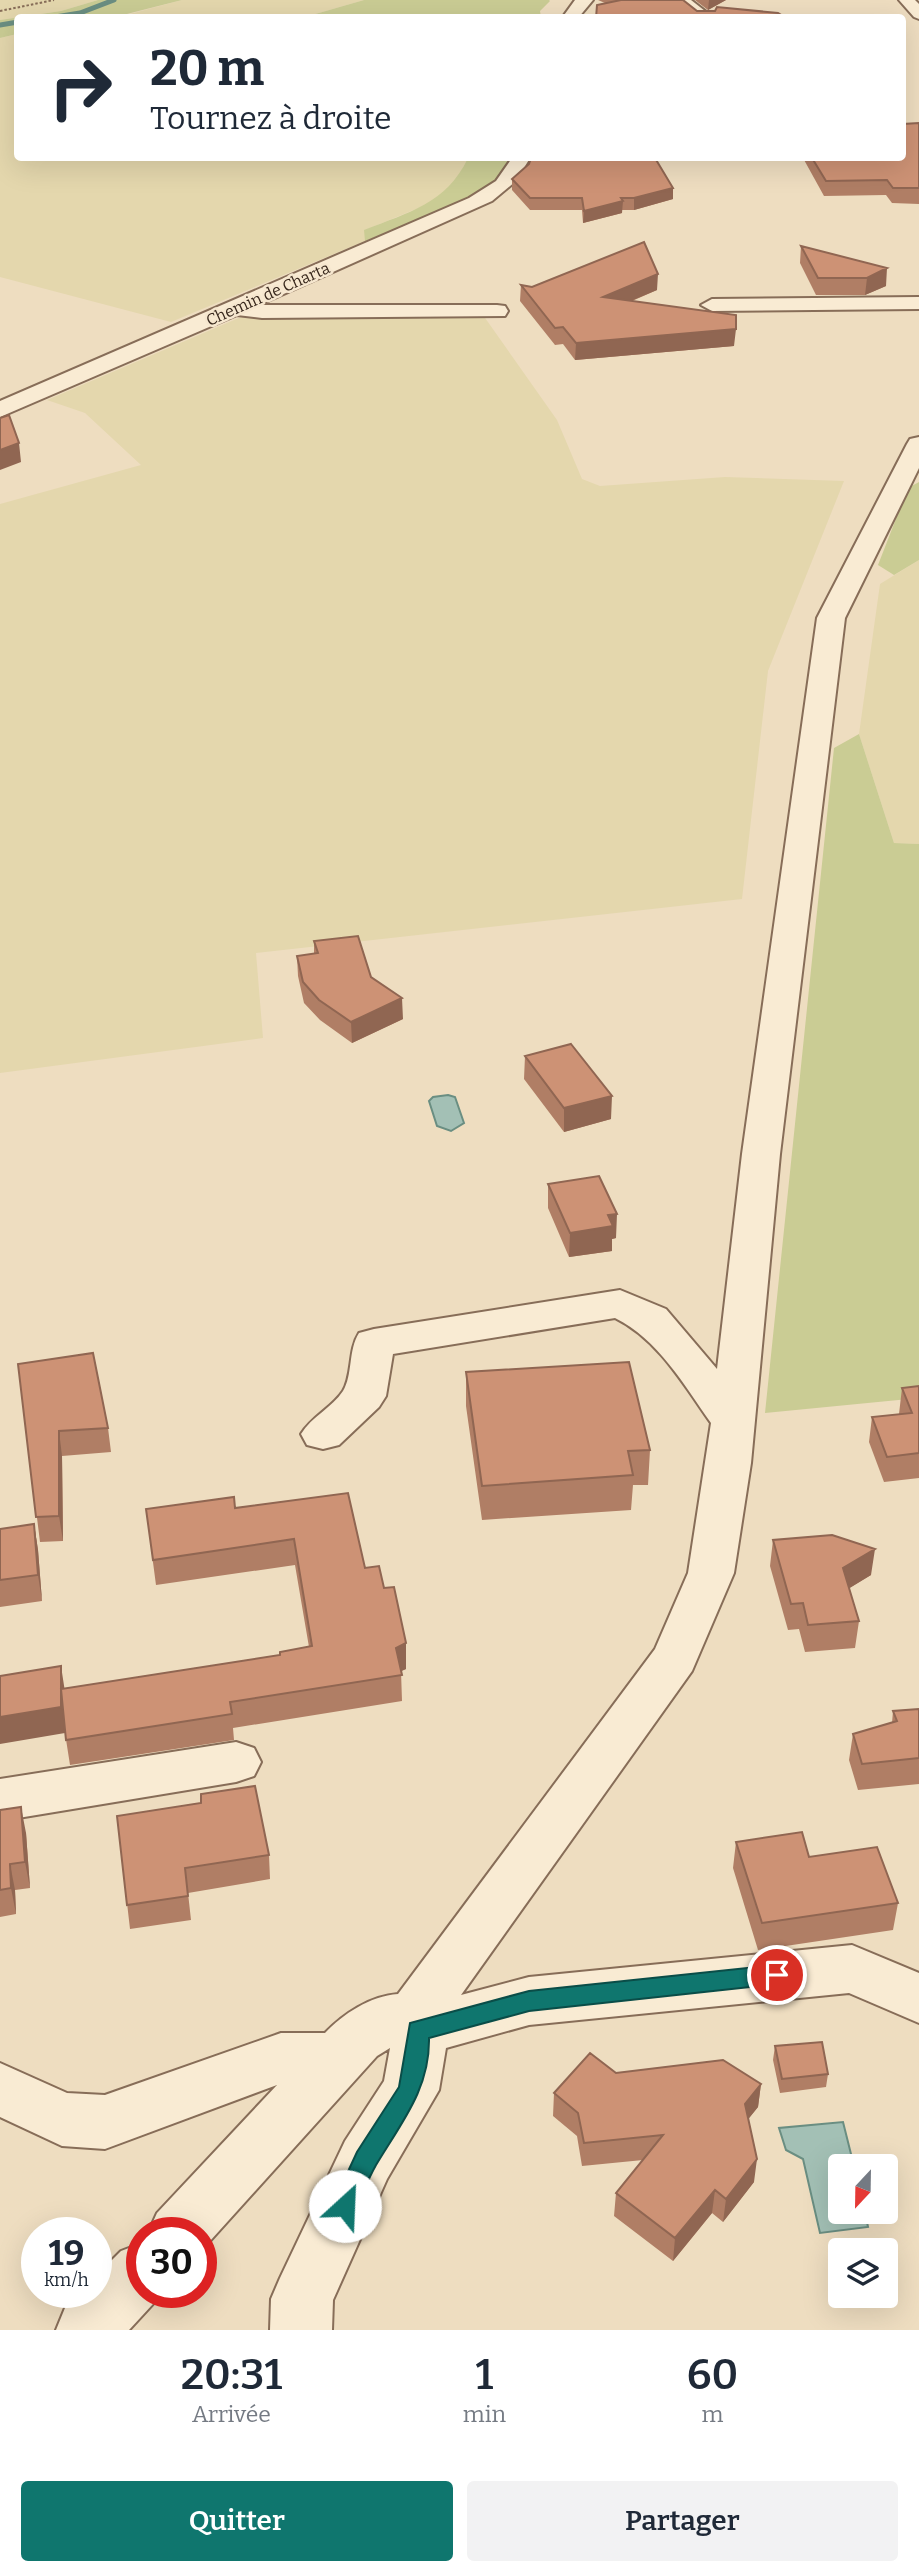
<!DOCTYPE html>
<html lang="fr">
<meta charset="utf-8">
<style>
:root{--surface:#fff;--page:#f2f2f3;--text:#1f2937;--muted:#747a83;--accent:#0f766e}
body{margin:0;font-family:Bitter,serif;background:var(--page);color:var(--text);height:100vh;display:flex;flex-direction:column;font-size:26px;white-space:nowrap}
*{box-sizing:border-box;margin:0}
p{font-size:23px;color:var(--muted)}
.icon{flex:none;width:38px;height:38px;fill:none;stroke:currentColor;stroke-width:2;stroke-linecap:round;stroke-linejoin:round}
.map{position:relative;height:2330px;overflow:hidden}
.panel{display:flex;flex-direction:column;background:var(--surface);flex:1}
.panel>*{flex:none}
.guide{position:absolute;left:14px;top:14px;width:892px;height:147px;border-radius:7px;box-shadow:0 7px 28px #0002;background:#fff;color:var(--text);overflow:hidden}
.needle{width:46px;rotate:202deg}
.tools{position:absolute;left:828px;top:2154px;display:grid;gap:14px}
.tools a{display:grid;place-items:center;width:70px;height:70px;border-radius:7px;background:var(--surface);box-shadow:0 7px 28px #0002;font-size:35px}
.speed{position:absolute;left:21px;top:2217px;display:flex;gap:14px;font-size:35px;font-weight:700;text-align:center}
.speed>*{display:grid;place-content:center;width:91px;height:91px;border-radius:50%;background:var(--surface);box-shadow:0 7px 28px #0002;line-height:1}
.speed small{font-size:18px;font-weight:400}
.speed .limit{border:10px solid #d22;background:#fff;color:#111}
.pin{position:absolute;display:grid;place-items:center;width:60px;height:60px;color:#fff;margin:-30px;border:4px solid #fff;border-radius:50%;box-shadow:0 2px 7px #0007}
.me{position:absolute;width:77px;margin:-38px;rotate:25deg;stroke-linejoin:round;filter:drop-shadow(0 0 5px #0008)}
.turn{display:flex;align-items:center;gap:24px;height:147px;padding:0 21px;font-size:32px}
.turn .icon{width:91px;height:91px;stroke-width:2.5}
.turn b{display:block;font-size:49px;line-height:60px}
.eta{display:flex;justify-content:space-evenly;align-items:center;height:119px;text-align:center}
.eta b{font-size:42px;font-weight:600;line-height:49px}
.button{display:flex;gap:14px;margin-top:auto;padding:14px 21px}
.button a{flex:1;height:80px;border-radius:7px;background:var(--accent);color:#fff;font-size:28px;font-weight:600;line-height:80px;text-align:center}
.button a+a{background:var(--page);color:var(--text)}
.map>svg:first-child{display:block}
.farmland{fill:#e4d7ad}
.green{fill:#cacc94}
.water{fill:#a3c0b5;stroke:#6a8e82;stroke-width:2}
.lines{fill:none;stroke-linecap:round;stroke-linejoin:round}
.stream{stroke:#6a8e82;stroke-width:5}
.minor-casing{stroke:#876d58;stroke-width:4}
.path{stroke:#876d58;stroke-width:2;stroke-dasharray:2.5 2;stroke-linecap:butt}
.minor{fill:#f9ebd3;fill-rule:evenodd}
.wall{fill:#b07e65}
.shaded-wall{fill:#906652}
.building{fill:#cd9275;stroke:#906652;stroke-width:2}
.route{fill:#0f766e;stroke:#0a4d48;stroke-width:2}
.labels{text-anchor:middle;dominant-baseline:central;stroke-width:5;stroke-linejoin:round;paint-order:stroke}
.far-street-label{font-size:16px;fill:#37271c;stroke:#f6e7cf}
</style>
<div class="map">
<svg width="919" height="2330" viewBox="0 0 919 2330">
<rect width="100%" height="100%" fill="#eeddc0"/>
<path class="farmland" d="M0 0H98L61 11 0 20Z
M182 0H364L305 17 115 18Z
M17 34 18 158H468L458 178 433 202 365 230V241L171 322 0 277V38Z
M483 315 557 420 582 479 600 486 725 477 844 481 768 671 742 899 256 953 263 1038 0 1073V504L141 465 85 413 47 400 241 317Z
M919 560V844L894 843 859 734 880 584Z"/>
<path class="green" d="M98 0H182L115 17 18 18 17 34 0 38V20L61 11Z
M364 0H549L550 1 540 11 541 17H305Z
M468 158H510L504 176 478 197 365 241 364 230C409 212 446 204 468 158Z
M919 482V560L894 575 878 565 908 488Z
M859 734 894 843 919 844V1398L765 1413 834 748Z"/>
<path class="water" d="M448 1095 455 1097 464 1123 451 1131 437 1126 429 1101 433 1097Z
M843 2122 854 2166H840V2212H865L868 2227 820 2233 803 2159 786 2150 779 2128Z"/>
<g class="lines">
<path class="stream" d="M49 18 80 13 114 0
M0 25 18 22"/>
<g class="minor-casing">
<path id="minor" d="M575 0H593L578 18H562Z
M673 0H691L714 18H696Z
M899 0H915L919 4V19L914 17Z
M512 158H530L516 181 492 201 259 305H497L505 306 508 311 505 316 262 318 237 315 0 417V401L469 198 496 181Z
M919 297V309L712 311 701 305 712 299Z
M919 437V468L845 618 780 1154 751 1463 734 1573 692 1671 461 1995 529 1977 852 1945 919 1973V2023L849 1993 529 2025 446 2048 439 2090 387 2179 333 2300 332 2330H270L271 2299 280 2278 345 2141 384 2081 390 2048 377 2056 201 2251V2233H148L157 2213 277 2085 105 2149 62 2146 0 2117V2063L67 2093 105 2095 281 2033H325C343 2014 370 1996 398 1994L655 1649 688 1573 711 1423C684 1385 658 1339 615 1318L393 1354 386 1396 379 1407 339 1445 323 1449 307 1445 301 1434C312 1416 332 1408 343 1391 353 1375 348 1350 359 1333L374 1329 620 1290 666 1309 717 1369 742 1154 817 618 907 444 910 439Z
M236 1742 254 1748 261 1762 254 1776 236 1782 0 1821V1779Z
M142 2243V2292H164L129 2330H56L65 2308 81 2292H96V2276L121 2251Z"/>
</g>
<path class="path" d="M0 11 54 0"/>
<use href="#minor" class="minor"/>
</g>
<path class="wall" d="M598 0H683L697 11 605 3Z
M695 0H726L708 10Z
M919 123V204L892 203 886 195 824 196 803 158H903Z
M529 164 673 199 634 210H622V213L583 223 582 210H530L512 190V179Z
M801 246 886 286 865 295H816L800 263Z
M521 285 532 287 657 290 632 301 734 346 575 360 563 344 555 345 520 301Z
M314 941 371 977 403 1019 352 1043 320 1020 304 1003 298 976 297 956 314 954Z
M525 1056 611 1119 564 1132 524 1079Z
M548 1184 616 1238 612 1239V1251L569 1257 548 1208Z
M18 1364 108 1428 111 1452 62 1456 63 1541 40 1542Z
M466 1372 650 1450 648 1485H633L631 1510 482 1520 466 1406Z
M919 1386V1478L884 1482 869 1442 872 1417 899 1414 902 1388Z
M235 1508 365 1568 384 1588 406 1669 401 1671 402 1701 233 1728 234 1740 70 1765 65 1733 64 1689 280 1655 309 1647 295 1565 156 1585 146 1509Z
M34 1524 38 1550 42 1601 0 1607V1529Z
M773 1540 871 1575 849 1588 859 1621 855 1648 805 1652 799 1629 788 1630 770 1566Z
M919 1709V1784L858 1790 849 1760 853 1734 892 1723 893 1711Z
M0 1810 26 1833 30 1888 15 1890 16 1914 0 1917Z
M117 1816 269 1855 270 1879 188 1893 191 1920 130 1929Z
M736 1842 809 1857 898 1903 893 1930 758 1950 733 1868Z
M775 2046 828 2074 826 2087 780 2093 773 2060Z
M616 2073 761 2084 758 2107 748 2119 754 2182 723 2222 712 2213 673 2261 614 2216 616 2193 643 2160 582 2166 577 2136 553 2116 554 2093Z"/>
<path class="shaded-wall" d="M709 0H726L708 10Z
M673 188V199L634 210V198Z
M623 201 622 213 583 223 584 211Z
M887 268 886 286 865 295 867 278Z
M658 274 657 290 602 313 603 297Z
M736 329 734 346 575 360 576 343Z
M19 443 21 462 0 470V450Z
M402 998 403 1019 352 1043 351 1022Z
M612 1096 611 1119 564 1132V1108Z
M617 1214 616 1238 612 1239V1251L569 1257 570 1233 608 1215Z
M59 1431 62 1456 63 1541 59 1516Z
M34 1524 38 1550 42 1601 38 1575Z
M875 1549 871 1575 840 1594 843 1568Z
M406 1643V1669L397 1673 396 1648Z
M61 1666 65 1692V1733L0 1744V1717Z
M21 1807 26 1833 30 1888 25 1862Z
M10 1864 15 1890 16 1914 11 1888Z
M761 2084 758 2107 742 2127 745 2104Z
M757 2159 754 2182 723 2222 726 2199Z
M715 2190 712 2213 673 2261 675 2238Z"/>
<path class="building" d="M621 0H683L697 11H715L717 7 778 13 786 18H596L597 5Z
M919 123V188H893L887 180 826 181 812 158H903V124Z
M531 158H655L673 188 634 198H621L623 201 584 211 582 198H530L512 179 529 164Z
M644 242 658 274 603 297 736 315V329L576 343 563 327 555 328 521 285 532 287Z
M801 246 887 268 867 278H818Z
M9 415 19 443 0 450V418Z
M358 936 371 977 402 998 351 1022 319 1000 303 982 297 956 318 953 314 941Z
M571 1044 612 1096 564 1108 525 1056Z
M599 1176 617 1214 608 1215 613 1226 570 1233 548 1184Z
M93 1353 108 1428 59 1431V1516L36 1517 18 1364Z
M629 1362 650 1450 628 1451 633 1475 482 1486 466 1372Z
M919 1386V1453L887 1457 872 1417 912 1413 902 1388Z
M348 1493 365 1568 379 1566 384 1588 394 1587 406 1643 396 1648 402 1675 230 1702 232 1714 66 1740 61 1689 280 1655V1652L312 1646 294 1539 153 1560 146 1509 234 1497 235 1508Z
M34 1524 38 1575 0 1580V1529Z
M832 1535 875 1549 843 1568 859 1621 808 1625 803 1603 791 1604 773 1540Z
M61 1666V1707L0 1717V1676Z
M919 1709V1758L862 1764 853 1734 897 1721 893 1711Z
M255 1786 269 1855 185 1868 188 1896 127 1905 117 1816 201 1803V1794Z
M21 1807 25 1862 10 1864 11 1888 0 1890V1810Z
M802 1832 809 1857 877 1847 898 1903 762 1923 736 1842Z
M822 2042 828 2074 782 2079 775 2046Z
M590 2053 616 2073 723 2060 761 2084 745 2104 757 2159 726 2199 715 2190 675 2238 616 2193 663 2135 584 2143 578 2113 554 2093Z"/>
<path class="route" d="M777 1965 785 1968 788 1975 785 1982 777 1984 529 2011 429 2038C430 2089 401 2123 376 2165 367 2181 361 2198 353 2214L345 2218 336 2214 332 2206 357 2152 399 2087 410 2023 529 1991Z"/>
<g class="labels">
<g class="far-street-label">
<text transform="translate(268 294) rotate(-24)">Chemin de Charta</text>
</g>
</g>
</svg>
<div class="tools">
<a><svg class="needle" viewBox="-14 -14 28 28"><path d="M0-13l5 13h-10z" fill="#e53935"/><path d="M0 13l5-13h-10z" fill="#747a83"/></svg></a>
<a><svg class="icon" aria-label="layers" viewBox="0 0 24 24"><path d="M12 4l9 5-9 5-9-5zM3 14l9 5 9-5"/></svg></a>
</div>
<div class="speed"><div>19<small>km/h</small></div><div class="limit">30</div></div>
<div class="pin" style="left:777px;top:1975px;background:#d93025"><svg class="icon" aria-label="arrive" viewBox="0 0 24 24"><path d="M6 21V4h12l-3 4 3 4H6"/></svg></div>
<svg class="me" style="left:345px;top:2206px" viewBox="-20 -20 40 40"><circle r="19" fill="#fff"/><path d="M0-13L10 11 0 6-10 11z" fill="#0f766e"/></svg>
<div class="guide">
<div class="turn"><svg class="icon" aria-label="right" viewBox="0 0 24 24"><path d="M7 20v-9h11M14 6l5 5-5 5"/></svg><div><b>20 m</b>Tournez à droite</div></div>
</div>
</div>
<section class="panel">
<div class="eta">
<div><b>20:31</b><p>Arrivée</p></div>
<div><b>1</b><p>min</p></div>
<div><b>60</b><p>m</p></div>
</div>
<div class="button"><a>Quitter</a><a>Partager</a></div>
</section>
